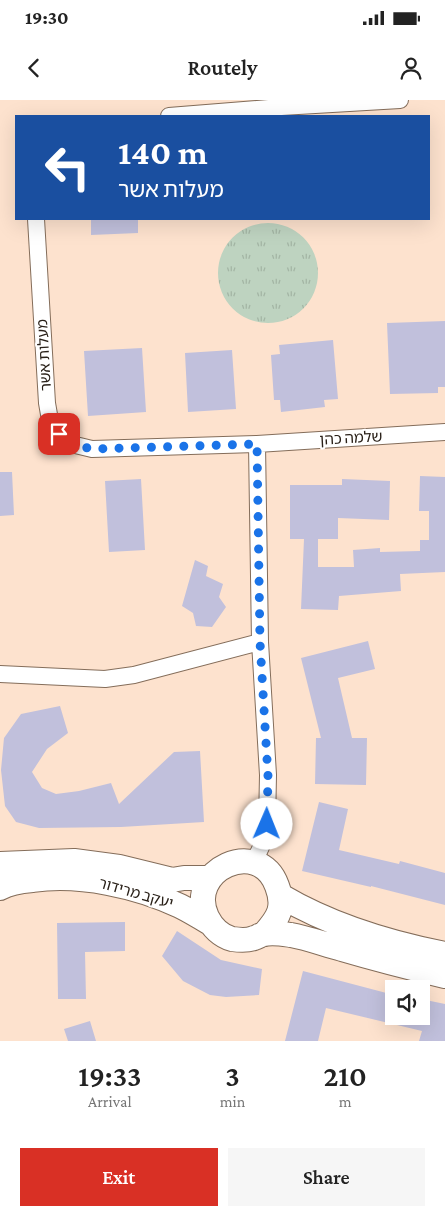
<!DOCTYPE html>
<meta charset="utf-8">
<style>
:root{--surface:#fff;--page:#f6f6f6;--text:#222;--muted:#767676;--accent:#d93025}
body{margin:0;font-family:"Crimson Pro","Noto Sans Hebrew",serif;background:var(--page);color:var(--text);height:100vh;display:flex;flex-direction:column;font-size:19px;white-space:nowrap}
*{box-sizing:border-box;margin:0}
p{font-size:16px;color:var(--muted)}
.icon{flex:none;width:28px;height:28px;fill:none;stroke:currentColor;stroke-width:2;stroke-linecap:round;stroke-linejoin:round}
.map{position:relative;height:941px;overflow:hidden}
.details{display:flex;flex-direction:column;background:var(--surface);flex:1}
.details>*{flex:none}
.hud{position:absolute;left:15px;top:15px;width:415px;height:105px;border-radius:0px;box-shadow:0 5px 20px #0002;background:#1a4fa0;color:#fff;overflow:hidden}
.fabs{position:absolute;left:385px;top:880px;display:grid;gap:10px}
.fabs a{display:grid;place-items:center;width:45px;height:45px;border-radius:0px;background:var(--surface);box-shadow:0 5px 20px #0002;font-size:25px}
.pin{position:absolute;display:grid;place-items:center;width:42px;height:42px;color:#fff;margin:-21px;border-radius:10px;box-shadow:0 2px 8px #0006}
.me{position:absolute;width:55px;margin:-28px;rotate:1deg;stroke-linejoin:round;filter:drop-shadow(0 0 4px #0008)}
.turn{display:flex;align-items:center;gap:18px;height:105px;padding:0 20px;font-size:22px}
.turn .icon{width:65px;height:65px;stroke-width:2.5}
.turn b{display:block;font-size:35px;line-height:42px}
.eta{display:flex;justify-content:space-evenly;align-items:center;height:85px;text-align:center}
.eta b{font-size:30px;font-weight:600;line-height:35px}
.button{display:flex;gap:10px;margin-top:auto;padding:10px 20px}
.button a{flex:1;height:58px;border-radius:0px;background:var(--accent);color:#fff;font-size:20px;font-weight:600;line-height:58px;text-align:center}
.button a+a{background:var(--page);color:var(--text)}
.status{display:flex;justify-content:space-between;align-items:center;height:35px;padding:0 25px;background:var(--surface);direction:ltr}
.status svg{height:14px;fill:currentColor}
header{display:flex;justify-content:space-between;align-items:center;height:65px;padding:0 20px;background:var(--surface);font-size:22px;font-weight:600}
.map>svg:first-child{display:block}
.grass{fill:url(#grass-tufts)}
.building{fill:#c1c0dc}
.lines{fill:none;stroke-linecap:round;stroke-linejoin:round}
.street-casing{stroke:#846d5a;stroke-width:18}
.secondary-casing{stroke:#846d5a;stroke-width:26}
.street{stroke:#fff;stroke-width:16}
.secondary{stroke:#fff;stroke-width:24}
.route{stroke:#1a73e8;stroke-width:9;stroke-dasharray:0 16.2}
.labels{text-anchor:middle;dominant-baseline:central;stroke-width:4;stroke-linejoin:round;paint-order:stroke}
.street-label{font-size:15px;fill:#292018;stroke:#fff}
</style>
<div class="status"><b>19:30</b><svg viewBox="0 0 49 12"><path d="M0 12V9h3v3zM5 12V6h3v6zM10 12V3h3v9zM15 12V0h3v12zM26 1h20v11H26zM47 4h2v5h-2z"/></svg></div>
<header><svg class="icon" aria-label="back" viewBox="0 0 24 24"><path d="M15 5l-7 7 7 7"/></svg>Routely<svg class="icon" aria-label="person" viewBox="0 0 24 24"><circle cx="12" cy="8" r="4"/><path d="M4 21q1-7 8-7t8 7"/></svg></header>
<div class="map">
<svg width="445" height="941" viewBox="0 0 445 941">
<defs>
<pattern id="grass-tufts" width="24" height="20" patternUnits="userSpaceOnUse" patternTransform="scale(1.25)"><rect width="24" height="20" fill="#bed3c0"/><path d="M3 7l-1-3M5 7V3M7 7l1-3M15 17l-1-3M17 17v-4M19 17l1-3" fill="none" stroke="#a3b5a4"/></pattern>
</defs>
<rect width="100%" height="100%" fill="#fde2ce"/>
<path class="grass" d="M218 173a50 50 0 1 1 100 0a50 50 0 1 1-100 0Z"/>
<path class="building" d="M91 119H138V133L91 135Z
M445 221V287H438V293L390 294 387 223Z
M333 240 338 299 324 300 325 307 281 312 280 300H274L271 255 280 254 279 245Z
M142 248 146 312 88 316 84 251Z
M232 250 236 309 188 312 185 253Z
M0 372H12L14 415 0 416Z
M420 376 445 377V472L400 474 401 491 339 496 338 510 301 509 304 439H290V385H342V379L390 381 389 420 338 418V439H318V467H354L353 450 380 448V452L420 451V440H429V411H419Z
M141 379 145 450 109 452 105 381Z
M195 460 208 466 206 476 223 484 219 497 226 507 212 527 196 526 193 513 182 506Z
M368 541 375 569 338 578 352 638H367L366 685 315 684 316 638H321L301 558Z
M60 606 68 633 47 649 32 672 42 688 56 694 79 691 111 683 119 704 174 652 200 651 204 722 121 727 39 728 16 722 5 706 1 670 4 638 21 614Z
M319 702 348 709 339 750 399 764 400 761 445 773V805L371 786V787L302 771Z
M125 822V851L85 852 86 899H58L57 823Z
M177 831 221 860 262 869 259 895 226 897 210 895 183 881 162 856Z
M303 871 394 895V916H421V899L445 904V941H419L422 931 326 908 318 941H285Z
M90 921 96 941H68L64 929Z"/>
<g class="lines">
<g class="street-casing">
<path id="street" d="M169 16 281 7 400 0
M36 119 47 303 51 326 67 343 92 349 257 344 445 332
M0 574 105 579 134 575 260 542
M254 762 261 747 267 724 268 675 260 542 257 344"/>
</g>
<g class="secondary-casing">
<path id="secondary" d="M0 764 74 761 119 767 172 780 184 778H210
M0 788C10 782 22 781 33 780 79 773 138 786 180 806 190 811 200 817 210 823
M281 796C330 825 389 843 445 854
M265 833C279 817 285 807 277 786 259 736 185 770 207 817 212 827 221 836 232 839 239 840 247 841 254 838 258 837 261 834 265 834 272 832 284 834 291 835 308 838 326 845 342 849 376 859 411 868 445 876"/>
</g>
<use href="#street" class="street"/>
<use href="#secondary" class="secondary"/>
</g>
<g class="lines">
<path class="route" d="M59 334 67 343 92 349 257 344 260 542 268 676 267 724"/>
</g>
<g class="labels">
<g class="street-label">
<text transform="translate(44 255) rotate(-93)">מעלות אשר</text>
<text transform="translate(351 338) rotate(-3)">שלמה כהן</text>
<text transform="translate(136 793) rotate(16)">יעקב מרידור</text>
</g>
</g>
</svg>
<div class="fabs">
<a><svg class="icon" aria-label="sound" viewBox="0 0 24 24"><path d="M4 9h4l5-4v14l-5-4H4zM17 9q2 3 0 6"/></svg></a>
</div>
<div class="pin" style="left:59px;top:334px;background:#d93025"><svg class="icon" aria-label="arrive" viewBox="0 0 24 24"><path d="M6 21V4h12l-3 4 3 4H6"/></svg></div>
<svg class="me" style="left:267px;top:724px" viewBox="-20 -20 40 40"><circle r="19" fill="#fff"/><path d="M0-13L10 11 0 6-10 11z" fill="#1a73e8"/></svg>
<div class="hud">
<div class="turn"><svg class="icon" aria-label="left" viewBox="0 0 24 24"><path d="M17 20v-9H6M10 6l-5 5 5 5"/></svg><div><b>140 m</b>מעלות אשר</div></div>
</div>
</div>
<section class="details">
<div class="eta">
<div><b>19:33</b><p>Arrival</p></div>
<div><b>3</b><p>min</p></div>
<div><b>210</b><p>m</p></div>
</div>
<div class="button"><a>Exit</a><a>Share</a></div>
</section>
